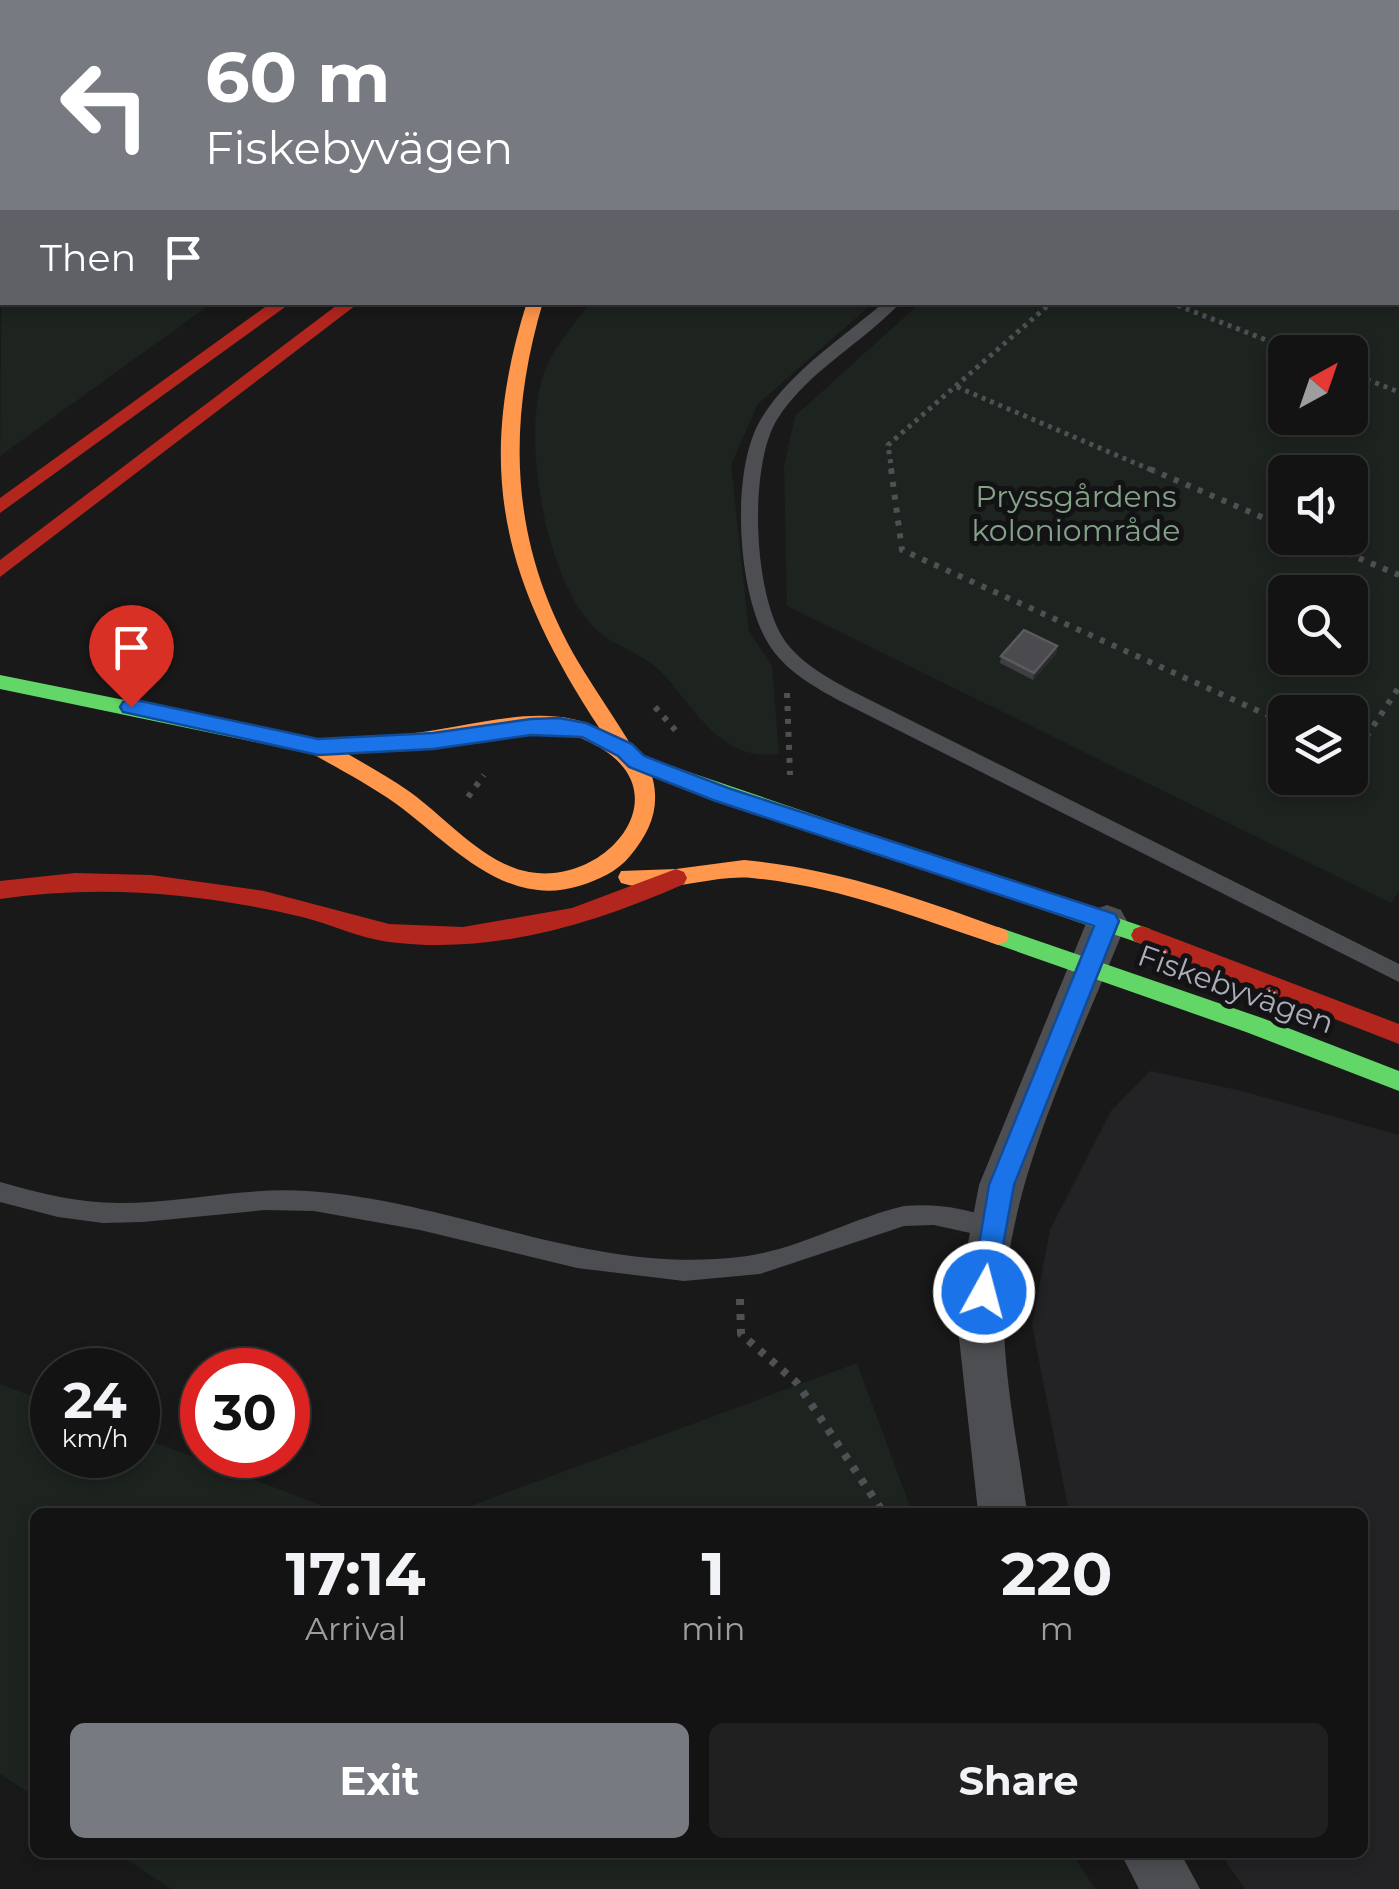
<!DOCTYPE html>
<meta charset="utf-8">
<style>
:root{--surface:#131313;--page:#202021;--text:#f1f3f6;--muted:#9d9ea0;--line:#323233;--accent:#787a81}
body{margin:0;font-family:Montserrat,sans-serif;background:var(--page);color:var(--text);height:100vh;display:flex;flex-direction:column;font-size:38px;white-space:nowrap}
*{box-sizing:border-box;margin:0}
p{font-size:32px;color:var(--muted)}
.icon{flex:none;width:55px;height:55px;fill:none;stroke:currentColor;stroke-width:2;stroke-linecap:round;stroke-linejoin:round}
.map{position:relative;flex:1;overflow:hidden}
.drawer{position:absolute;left:30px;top:1508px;width:1338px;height:350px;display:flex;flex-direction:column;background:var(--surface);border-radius:15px;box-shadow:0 5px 15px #0003,0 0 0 2px var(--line)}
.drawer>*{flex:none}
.banner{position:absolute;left:0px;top:0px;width:1400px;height:305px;box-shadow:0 5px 15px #0003,0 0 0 2px var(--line);background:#787a81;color:#fff;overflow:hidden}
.needle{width:65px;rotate:40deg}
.buttons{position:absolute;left:1268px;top:335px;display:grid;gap:20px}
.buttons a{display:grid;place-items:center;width:100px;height:100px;border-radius:15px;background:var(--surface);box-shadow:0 5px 15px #0003,0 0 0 2px var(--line);font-size:50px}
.speed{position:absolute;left:30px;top:1348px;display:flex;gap:20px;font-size:50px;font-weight:700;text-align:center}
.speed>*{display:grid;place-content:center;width:130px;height:130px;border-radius:50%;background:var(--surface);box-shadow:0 5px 15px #0003,0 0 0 2px var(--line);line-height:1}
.speed small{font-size:25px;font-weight:400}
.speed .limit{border:15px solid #d22;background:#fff;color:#111}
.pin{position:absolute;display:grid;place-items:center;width:85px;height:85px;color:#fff;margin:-102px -42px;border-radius:50% 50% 50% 0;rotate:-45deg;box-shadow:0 0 10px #0007}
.pin .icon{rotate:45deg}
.me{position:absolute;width:110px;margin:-55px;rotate:7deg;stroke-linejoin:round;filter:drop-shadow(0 0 8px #0008)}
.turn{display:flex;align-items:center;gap:35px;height:210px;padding:0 40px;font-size:45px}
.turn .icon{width:130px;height:130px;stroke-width:2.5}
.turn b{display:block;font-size:70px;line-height:85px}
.then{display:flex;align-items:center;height:95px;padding:0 40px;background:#0003;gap:20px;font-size:38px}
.eta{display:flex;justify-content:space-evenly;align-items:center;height:170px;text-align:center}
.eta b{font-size:60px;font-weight:700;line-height:70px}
.button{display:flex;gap:20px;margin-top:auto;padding:20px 40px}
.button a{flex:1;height:115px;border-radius:15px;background:var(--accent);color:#fff;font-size:40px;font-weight:700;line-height:115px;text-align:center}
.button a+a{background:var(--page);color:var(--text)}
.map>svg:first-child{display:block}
.built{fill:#232326}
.green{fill:#1d231f;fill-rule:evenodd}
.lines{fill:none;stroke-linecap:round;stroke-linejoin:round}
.path-far2{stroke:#4f5053;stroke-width:5;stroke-dasharray:4 5;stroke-linecap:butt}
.path-far1{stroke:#4f5053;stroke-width:6;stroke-dasharray:5 8;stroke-linecap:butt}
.path{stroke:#4f5053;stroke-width:8;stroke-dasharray:6 9;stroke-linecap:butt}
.lane{fill:#4d4e52;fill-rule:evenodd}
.street{fill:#4d4e52;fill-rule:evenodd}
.fast{fill:#63d668;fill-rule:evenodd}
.slow{fill:#ff974d;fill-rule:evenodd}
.jam{fill:#b3261e;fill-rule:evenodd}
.wall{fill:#3f3f42}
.shaded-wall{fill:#2b2b2c}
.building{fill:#4b4b4f;stroke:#5a5b5f;stroke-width:2.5}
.route{fill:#1a73e8;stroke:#114b97;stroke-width:2.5}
.labels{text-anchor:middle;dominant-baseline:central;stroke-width:10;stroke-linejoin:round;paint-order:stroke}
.park-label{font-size:30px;fill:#83a288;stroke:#131315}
.street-label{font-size:30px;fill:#abaeb9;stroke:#131315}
</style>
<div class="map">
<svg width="1399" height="1889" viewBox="0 0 1399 1889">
<rect width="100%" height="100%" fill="#191919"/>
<path class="built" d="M1150 1071 1242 1091 1399 1135V1889H1245L1220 1853 1362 1852V1512H1069L1032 1325 1050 1230 1111 1111Z"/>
<path class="green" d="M1316 0H1399V891L1391 903 787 606 784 466 795 416 920 303 1398 302V2H1312ZM1285 352H1350V418H1285ZM1285 472H1350V538H1285ZM1285 592H1350V658H1285ZM1285 712H1350V778H1285Z
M2 229V302L212 303 0 456Z
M590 303H873L758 404 731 465 749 631 772 666 779 754C721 762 696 709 661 672 643 653 617 648 598 631 545 585 518 428 547 365 557 343 576 322 590 303Z
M857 1363 912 1512H454Z
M0 1384 52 1404V1455H138V1436L339 1512H35V1797L0 1774Z
M1071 1853 1096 1889H171L117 1853Z"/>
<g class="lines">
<path class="path-far2" d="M299 2 304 0
M1169 302 1297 352
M1350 373 1399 392
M957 387 1156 472
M892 472 888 445 1052 302"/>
<path class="path-far1" d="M891 469 902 550 1285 723
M1150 469 1285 527
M1311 538 1399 575
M787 693 790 775
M655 707 676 731
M1350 752 1355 754 1399 687
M468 797 484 775"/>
<path class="path" d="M740 1299 741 1334 797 1383 883 1512"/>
<path class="lane" d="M884 302H901C863 343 809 370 778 418 748 464 753 596 785 641 802 664 828 678 852 691L1399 964V982L840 701C813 686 784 670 768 643 737 592 730 470 761 419 790 371 843 338 884 302Z
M0 1182C39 1193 78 1203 119 1203 182 1203 244 1187 307 1191 453 1200 590 1275 739 1257 796 1251 849 1219 904 1206 937 1203 970 1209 1001 1221L1004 1228 1001 1235 993 1238 934 1225 904 1226 760 1274 684 1281 577 1268 420 1230 314 1211 265 1210 143 1222 103 1223 58 1217 0 1202Z"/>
<path class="street" d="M1107 905 1121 910 1127 921C1078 1045 999 1195 1004 1329 1006 1390 1019 1452 1027 1512H978L958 1328 966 1254 979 1185 1087 921 1093 910Z
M1120 1852H1180L1200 1889H1139Z"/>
<path class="fast" d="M0 675 318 739 405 734 415 742 405 750 318 755 0 689Z
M636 754 1150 929 1153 935 1150 941 1142 944 629 768 626 762 629 756Z
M998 927 1262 1018 1399 1071V1091L1246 1032 990 942 987 936 990 930Z"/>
<path class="slow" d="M527 302H543C504 433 511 555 585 673 602 700 621 728 637 755 643 764 651 770 653 780 660 810 649 833 630 856 617 872 598 880 579 886 504 909 449 842 395 803 368 784 339 769 311 753L308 747 311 741H325C354 758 383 773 410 792 446 818 484 864 529 872 605 886 682 795 599 747 589 742 581 737 571 735 517 724 459 745 405 750L395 742 405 734C465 729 544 699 600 729 505 584 473 473 527 302Z
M744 860C839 869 917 898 1006 930L1009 936 1006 942 998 945C914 917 841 887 752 878 709 874 664 897 621 883L618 877 621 871 676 869Z"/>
<path class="jam" d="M2 191V201L0 202V192Z
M272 302H292L0 513V498Z
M341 302H360L0 577V560Z
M676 869 684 872 687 878 684 884C591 925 492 955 389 942 359 938 331 924 302 917 202 893 101 884 0 899V881L75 873 151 875 264 891 389 924 463 927 572 908Z
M1142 926 1399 1024V1044L1134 941 1131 935 1134 929Z"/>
</g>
<path class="wall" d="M1057 646 1056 654 1033 680 1000 663 1001 656Z"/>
<path class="shaded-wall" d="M1057 646 1056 654 1033 680 1034 673Z"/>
<path class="building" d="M1024 630 1057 646 1034 673 1001 656Z"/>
<path class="route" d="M131 699 318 739 433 733 531 719 559 718 586 723 632 744 644 756 728 788 1115 914 1119 921 1014 1185 993 1300 984 1304 975 1300 971 1292 989 1185 1094 926 713 800 629 767 618 756 582 737 531 735 433 749 318 755 123 712 120 707 123 702Z"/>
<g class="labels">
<g class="park-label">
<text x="1076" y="496">Pryssgårdens<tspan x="1076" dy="34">koloniområde</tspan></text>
</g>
<g class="street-label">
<text transform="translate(1236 989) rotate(20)">Fiskebyvägen</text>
</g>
</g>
</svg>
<div class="buttons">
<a><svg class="needle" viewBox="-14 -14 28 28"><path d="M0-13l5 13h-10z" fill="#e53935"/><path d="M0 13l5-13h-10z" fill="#9d9ea0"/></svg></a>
<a><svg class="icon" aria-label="sound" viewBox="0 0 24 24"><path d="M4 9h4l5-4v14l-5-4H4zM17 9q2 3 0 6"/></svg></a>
<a><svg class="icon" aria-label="search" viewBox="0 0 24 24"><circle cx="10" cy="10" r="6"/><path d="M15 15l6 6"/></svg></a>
<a><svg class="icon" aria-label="layers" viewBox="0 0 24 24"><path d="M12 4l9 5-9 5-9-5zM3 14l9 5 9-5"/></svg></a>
</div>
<div class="speed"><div>24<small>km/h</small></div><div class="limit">30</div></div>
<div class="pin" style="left:131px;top:707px;background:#d93025"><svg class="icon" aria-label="arrive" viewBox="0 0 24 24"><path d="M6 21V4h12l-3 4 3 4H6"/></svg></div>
<svg class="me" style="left:984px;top:1292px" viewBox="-20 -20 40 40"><circle r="17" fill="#1a73e8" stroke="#fff" stroke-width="3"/><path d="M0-11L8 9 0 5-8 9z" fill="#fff"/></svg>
<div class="banner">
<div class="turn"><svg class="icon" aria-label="left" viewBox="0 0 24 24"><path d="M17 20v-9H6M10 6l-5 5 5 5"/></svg><div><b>60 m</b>Fiskebyvägen</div></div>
<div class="then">Then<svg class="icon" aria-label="arrive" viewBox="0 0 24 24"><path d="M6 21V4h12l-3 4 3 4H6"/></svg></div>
</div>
<section class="drawer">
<div class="eta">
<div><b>17:14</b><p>Arrival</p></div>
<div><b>1</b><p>min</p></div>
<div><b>220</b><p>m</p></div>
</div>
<div class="button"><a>Exit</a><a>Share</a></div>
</section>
</div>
